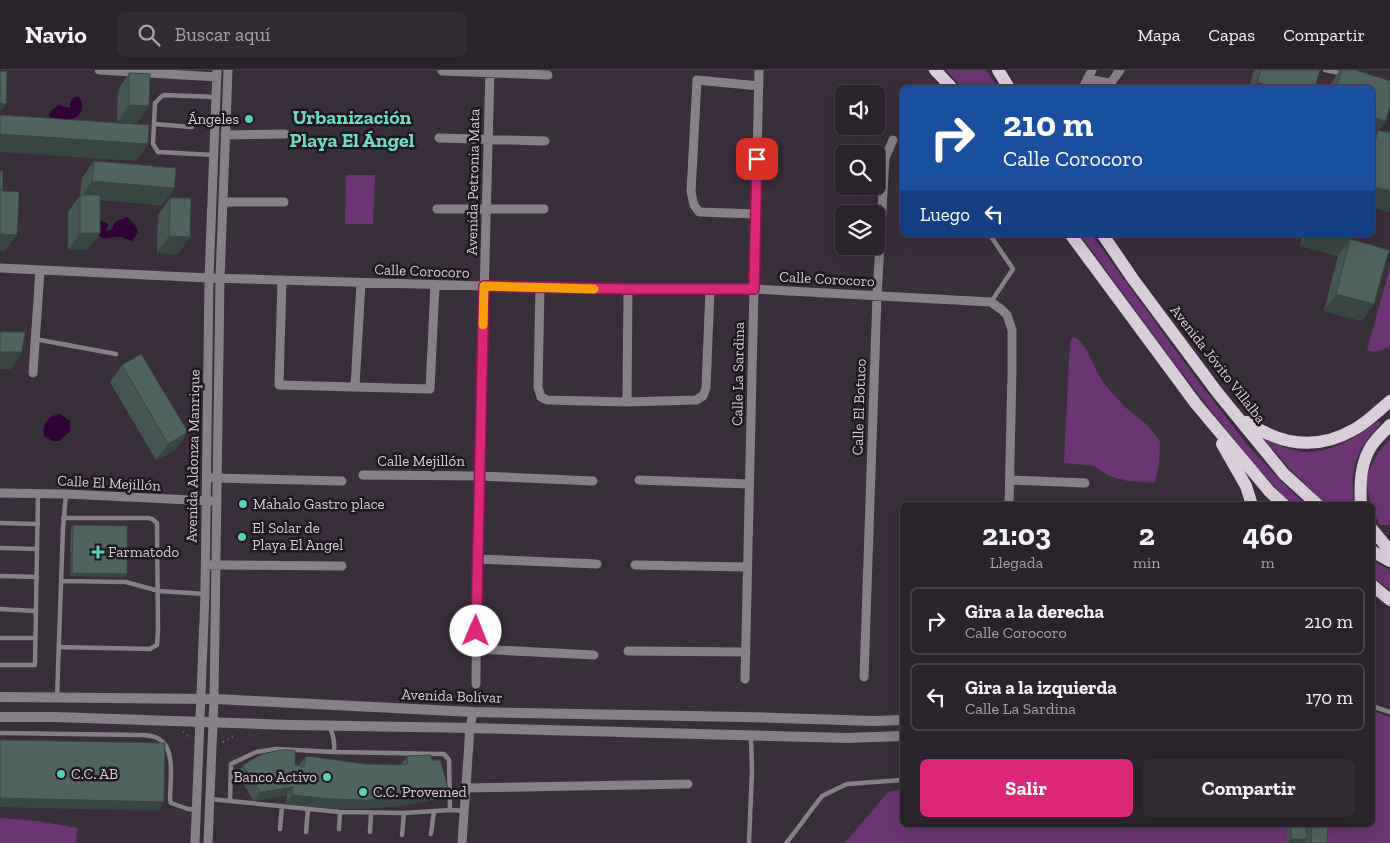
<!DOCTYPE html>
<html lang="es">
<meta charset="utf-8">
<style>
:root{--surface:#2b232c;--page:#332b34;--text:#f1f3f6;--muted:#a6a4a9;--line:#474048;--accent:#db2777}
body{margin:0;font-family:"Zilla Slab",serif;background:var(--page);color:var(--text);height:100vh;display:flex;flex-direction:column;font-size:19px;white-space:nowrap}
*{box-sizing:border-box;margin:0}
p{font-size:16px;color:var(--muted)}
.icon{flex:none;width:28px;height:28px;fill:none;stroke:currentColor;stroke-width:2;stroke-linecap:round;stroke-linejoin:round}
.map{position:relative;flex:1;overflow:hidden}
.details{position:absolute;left:900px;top:432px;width:475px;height:325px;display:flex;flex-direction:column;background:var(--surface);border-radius:8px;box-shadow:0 5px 20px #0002,0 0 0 1px var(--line)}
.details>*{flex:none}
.banner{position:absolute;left:900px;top:15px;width:475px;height:152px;border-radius:8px;box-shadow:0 5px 20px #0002,0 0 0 1px var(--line);background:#1a4fa0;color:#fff;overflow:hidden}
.tools{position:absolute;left:835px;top:15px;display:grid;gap:10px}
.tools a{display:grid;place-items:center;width:50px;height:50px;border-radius:8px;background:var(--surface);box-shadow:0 5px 20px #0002,0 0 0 1px var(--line);font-size:25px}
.pin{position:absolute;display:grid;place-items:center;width:42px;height:42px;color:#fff;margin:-21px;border-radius:10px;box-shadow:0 2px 8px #0006}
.me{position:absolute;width:55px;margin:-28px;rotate:1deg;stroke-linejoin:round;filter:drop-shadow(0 0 4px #0008)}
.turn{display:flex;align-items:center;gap:18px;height:105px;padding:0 20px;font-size:22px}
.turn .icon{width:65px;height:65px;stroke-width:2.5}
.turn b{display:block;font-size:35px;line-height:42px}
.then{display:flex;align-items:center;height:48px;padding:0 20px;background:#0003;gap:10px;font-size:19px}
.eta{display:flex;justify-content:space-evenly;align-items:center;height:85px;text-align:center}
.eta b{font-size:30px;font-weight:700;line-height:35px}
.action{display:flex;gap:10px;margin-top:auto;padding:10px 20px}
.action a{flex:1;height:58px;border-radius:8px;background:var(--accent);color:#fff;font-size:20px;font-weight:700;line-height:58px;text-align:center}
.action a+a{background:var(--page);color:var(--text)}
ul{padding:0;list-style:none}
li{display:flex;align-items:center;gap:15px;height:68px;margin:0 10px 8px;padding:0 10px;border:2px solid var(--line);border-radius:8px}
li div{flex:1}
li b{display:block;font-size:19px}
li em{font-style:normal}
header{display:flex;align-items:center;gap:30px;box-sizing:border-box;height:70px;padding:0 25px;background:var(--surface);border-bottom:1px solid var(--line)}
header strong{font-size:24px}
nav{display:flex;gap:28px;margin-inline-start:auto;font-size:18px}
.search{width:350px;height:45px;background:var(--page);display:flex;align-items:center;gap:12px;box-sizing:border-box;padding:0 18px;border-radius:8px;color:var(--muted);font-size:19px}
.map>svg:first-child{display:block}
.green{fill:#6a3572}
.water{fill:#2e0034}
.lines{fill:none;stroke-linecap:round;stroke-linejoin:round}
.path{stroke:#726973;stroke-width:2;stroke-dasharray:1 4;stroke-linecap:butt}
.service{stroke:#868087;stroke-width:4.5}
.minor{stroke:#868087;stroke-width:9}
.tertiary{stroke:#868087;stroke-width:10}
.primary{stroke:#d9cdda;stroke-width:12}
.wall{fill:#455652}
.shaded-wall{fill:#384642}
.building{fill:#50645f;stroke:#384642}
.route-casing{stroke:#8e194d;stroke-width:12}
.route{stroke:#db2777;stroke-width:9}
.slow{stroke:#f59e0b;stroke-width:9}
.poi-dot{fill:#5cceba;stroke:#1e191e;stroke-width:2}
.labels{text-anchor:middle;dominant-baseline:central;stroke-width:5;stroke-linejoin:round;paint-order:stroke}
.poi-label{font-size:15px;fill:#d5ced6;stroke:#1e191e;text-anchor:start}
.street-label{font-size:15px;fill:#d5ced6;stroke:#1e191e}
.district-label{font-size:20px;font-weight:bold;fill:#72d8c5;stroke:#1e191e}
</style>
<header>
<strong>Navio</strong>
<div class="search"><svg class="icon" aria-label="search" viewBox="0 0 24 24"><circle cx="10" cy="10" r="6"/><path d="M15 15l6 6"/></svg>Buscar aquí</div>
<nav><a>Mapa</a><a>Capas</a><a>Compartir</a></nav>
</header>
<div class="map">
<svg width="1390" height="773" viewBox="0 0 1390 773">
<rect width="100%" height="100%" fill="#392f3b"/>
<path class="green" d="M945 0H986L998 17H962Z
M346 105H375L373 154H345Z
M1080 165H1092L1195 307 1249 377 1283 413 1306 435H1293C1263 407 1238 375 1213 343 1167 285 1124 224 1080 165Z
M1390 197V276C1382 280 1375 284 1367 280Z
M1073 267 1078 269 1088 282 1095 298 1104 314 1125 337 1146 354 1160 371 1159 392 1155 413 1128 411 1109 406 1094 396 1064 393 1070 272Z
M1377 352H1380V355C1376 360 1371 364 1367 370 1353 388 1350 413 1355 435H1327L1290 399 1264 369C1277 374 1291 381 1306 382 1332 383 1357 366 1377 352Z
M1390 369V455H1379C1375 442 1367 427 1367 413 1367 397 1379 380 1390 369Z
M1372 490 1390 500V520L1373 507Z
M1373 641 1390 647V773H845L888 722 902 719V755H1372Z
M0 748 37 751 77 758 76 773H0Z"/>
<path class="water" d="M74 27H79L82 32V40L78 46 66 52H53L49 45 52 40 58 35 70 38V33Z
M127 147 136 156 138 162 132 171C128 170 123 167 119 167 107 166 105 173 95 161L98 149 108 154 106 161 111 160 115 152Z
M60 344 70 351V361L59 371H52L44 366C42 353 48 346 60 344Z"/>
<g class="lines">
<path class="path" d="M183 662 190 669
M223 672 234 666V664"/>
<path class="service" d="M1325 0 1344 4
M154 54 192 57
M214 85 158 82 153 74 155 33 161 27 164 25 216 27
M990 165 1013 199 991 232
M35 269 116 284
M0 453 38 454
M0 478 37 479
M0 506 37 507
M61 511 126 512 159 521 205 524
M0 539 35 541
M0 568H35
M59 577 150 579 157 575 158 560 157 453 152 449 148 448H63
M0 595H35L38 424
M57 627 63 458 66 424
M1372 636 1390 642
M329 656C334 665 335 672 334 682
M0 663 140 665C146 665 153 665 159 669 176 678 170 713 170 729L171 733 188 739 197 740
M210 729 230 731
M450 740 449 690 444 684 334 682 276 679 256 682 231 694 230 731 340 742 404 743 450 740 464 741
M280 759 282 736
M339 759 340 742
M306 762 308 739
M370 762 371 743
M431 764 434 741
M402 765 404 743
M749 773 752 701 751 666
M786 773 788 771 822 726 847 714 902 710"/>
<path class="minor" d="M99 0 217 7
M442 1 548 5
M1087 9 1109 13
M1108 17 1120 0
M1083 18 1092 0
M225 65 285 64
M439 68 545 71
M223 132H284
M437 139H544
M756 144 699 142 694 135 691 122 697 10 759 16
M0 198 209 208 484 216 628 219H754L991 232 1002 240 1007 245 1012 260V301L1009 435
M282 210 279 315 430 319 435 215
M540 217 538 317 541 327 547 330 627 332 696 330 703 326 706 318 710 219
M33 303 40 200
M355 316 361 213
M627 332 628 219
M363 405 479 406 593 411
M212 408 342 411
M639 410 749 414
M1010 410 1085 413
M0 423 66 424 211 431
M477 489 597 494
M211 495 342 496
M635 495 747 497
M476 579 594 585
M628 581 746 582
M864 607 877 226 885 88 893 70
M745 609 759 0
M476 614 477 489 490 0
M466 718 688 714
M195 773 205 524 209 208 217 0
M208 773 214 629 220 208 228 0
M462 773 470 658 473 642"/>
<path class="tertiary" d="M0 627 214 629 473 642 744 647 874 651 902 650
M0 647H54L292 655 470 658 848 668 902 666"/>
<path class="primary" d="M935 0 952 18
M998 0 1009 18
M1071 165 1196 334 1269 421 1284 435
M1103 165 1133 209 1217 322 1284 404 1318 435
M1247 352C1281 375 1316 381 1353 360 1367 353 1378 341 1390 331
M1222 374 1246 416 1252 435
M1361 435C1360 416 1360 397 1369 380 1374 370 1383 363 1390 355
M1372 459 1390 481
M1372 481 1390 491
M1372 515 1390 530"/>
</g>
<path class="wall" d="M1254 0H1320L1315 18H1249Z
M1340 0H1355L1390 11V36L1386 51 1379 60 1390 63V142L1372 137V18H1330L1331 13Z
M129 3 149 36 137 53 117 52 118 20Z
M94 91 174 118 162 135 100 130V163L88 180H68V142L80 125 82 108Z
M170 128 178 184 157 183 158 145Z
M1303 165H1351L1350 169 1362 251 1324 241 1338 186 1300 176Z
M122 295 176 379 156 390 110 312Z
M73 455 125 507 70 506 71 458Z
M306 686 365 694 396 695H401L407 686 432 690 448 718 442 727 428 731 398 736 361 739 325 738 286 734 287 725 254 731 237 704 243 695H295L299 696V695Z
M1286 755H1328L1327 773H1305L1306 771 1304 773H1287Z"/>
<path class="shaded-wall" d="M1257 12 1277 18H1253Z
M0 33 6 34 0 42Z
M129 35 149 36 137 53 117 52Z
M1372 47 1386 51 1373 68H1372Z
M0 64 148 74 136 91 0 82Z
M92 111 174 118 162 135 80 128Z
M1372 117 1390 121V142L1372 137Z
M80 163H100L88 180H68Z
M0 164 17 165 5 182 0 181Z
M1308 165H1334L1350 169 1338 186 1300 176Z
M169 166 190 167 178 184 157 183Z
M1336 224 1374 234 1362 251 1324 241Z
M0 282H22L11 299H0Z
M188 362 176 379 156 390 168 374Z
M72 503 127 504 125 507 70 506Z
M293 717 287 725 254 731 260 722Z
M448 718 442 727 428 731 398 736 361 739 325 738 286 734 292 725Z
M0 728 164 732 158 741 0 737Z
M1291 769H1307L1304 773H1288Z"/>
<path class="building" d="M1261 0H1320L1315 18H1277L1257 12Z
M1342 0H1355L1390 11V36L1386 51 1372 47V18H1336Z
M0 1H7L6 34 0 33Z
M129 3 150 4 149 36 129 35Z
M0 45 149 55 148 74 0 64Z
M1378 60 1390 63V121L1372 117V83Z
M94 91 176 98 174 118 92 111Z
M0 101H3L2 121 19 122 17 165 0 164Z
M80 125H100V163H80Z
M170 128H191L190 167 169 166Z
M1334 165H1351L1350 169Z
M1350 169 1389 180 1374 234 1336 224Z
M0 262H25L22 282H0Z
M141 284 188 362 168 374 122 295Z
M73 455 127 456V504L72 503Z
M0 670 165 673 164 732 0 728Z
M280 680H295V695L304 697 306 686 365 694 396 695 408 694 407 686 431 685 432 690H440L448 718 434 723 404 727 368 730 332 729 292 725 293 717 260 722 243 695 262 684Z
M1291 755H1307V769H1291Z
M1312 755H1328L1327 773H1311Z"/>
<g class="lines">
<g class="route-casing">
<path id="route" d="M476 561 484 216 628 219H754L757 89"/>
</g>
<use href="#route" class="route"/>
<path class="slow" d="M483 255 484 216 594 219"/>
</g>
<g class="poi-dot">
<circle cx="249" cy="49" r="5"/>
<circle cx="243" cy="434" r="5"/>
<circle cx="242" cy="467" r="5"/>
<path d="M95.5 474.5h5v5h5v5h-5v5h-5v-5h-5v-5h5z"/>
<circle cx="61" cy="704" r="5"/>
<circle cx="327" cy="707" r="5"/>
<circle cx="363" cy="722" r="5"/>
</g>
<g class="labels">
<g class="poi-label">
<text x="239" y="49" text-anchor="end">Ángeles</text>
<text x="253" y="434">Mahalo Gastro place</text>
<text x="252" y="458">El Solar de<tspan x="252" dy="17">Playa El Angel</tspan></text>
<text x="108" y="482">Farmatodo</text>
<text x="71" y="704">C.C. AB</text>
<text x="317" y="707" text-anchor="end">Banco Activo</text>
<text x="373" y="722">C.C. Provemed</text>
</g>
<g class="street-label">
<text transform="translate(473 112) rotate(-89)">Avenida Petronia Mata</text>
<text transform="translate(422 201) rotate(2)">Calle Corocoro</text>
<text transform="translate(827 209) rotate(3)">Calle Corocoro</text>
<text transform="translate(1218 294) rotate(52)">Avenida Jóvito Villalba</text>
<text transform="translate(738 304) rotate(-89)">Calle La Sardina</text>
<text transform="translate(859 337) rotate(-88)">Calle El Botuco</text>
<text transform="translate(193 386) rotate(-89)">Avenida Aldonza Manrique</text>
<text x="421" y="391">Calle Mejillón</text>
<text transform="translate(109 413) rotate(3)">Calle El Mejillón</text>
<text transform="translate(452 626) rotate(2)">Avenida Bolívar</text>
</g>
<g class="district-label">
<text x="352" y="47">Urbanización<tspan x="352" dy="23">Playa El Ángel</tspan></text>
</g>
</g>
</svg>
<div class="tools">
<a><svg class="icon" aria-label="sound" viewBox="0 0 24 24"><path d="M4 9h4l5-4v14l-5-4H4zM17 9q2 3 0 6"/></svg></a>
<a><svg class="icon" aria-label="search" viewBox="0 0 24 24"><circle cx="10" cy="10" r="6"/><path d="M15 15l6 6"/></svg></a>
<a><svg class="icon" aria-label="layers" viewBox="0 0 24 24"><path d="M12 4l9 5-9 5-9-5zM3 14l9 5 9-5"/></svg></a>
</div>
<div class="pin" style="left:757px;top:89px;background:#d93025"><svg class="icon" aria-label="arrive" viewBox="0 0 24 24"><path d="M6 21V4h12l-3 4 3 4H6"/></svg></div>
<svg class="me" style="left:476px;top:561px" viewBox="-20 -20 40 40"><circle r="19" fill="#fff"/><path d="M0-13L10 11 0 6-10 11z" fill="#db2777"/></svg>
<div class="banner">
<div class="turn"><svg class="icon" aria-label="right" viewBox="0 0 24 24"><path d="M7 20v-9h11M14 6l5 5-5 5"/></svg><div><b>210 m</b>Calle Corocoro</div></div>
<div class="then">Luego<svg class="icon" aria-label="left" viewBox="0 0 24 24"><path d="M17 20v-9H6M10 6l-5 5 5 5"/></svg></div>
</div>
<section class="details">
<div class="eta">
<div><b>21:03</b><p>Llegada</p></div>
<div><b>2</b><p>min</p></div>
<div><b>460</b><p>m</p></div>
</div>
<ul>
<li><svg class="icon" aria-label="right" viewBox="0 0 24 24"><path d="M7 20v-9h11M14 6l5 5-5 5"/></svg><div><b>Gira a la derecha</b><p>Calle Corocoro</p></div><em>210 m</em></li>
<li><svg class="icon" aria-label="left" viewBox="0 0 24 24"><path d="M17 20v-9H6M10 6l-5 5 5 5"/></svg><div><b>Gira a la izquierda</b><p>Calle La Sardina</p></div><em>170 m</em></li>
</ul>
<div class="action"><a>Salir</a><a>Compartir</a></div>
</section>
</div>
